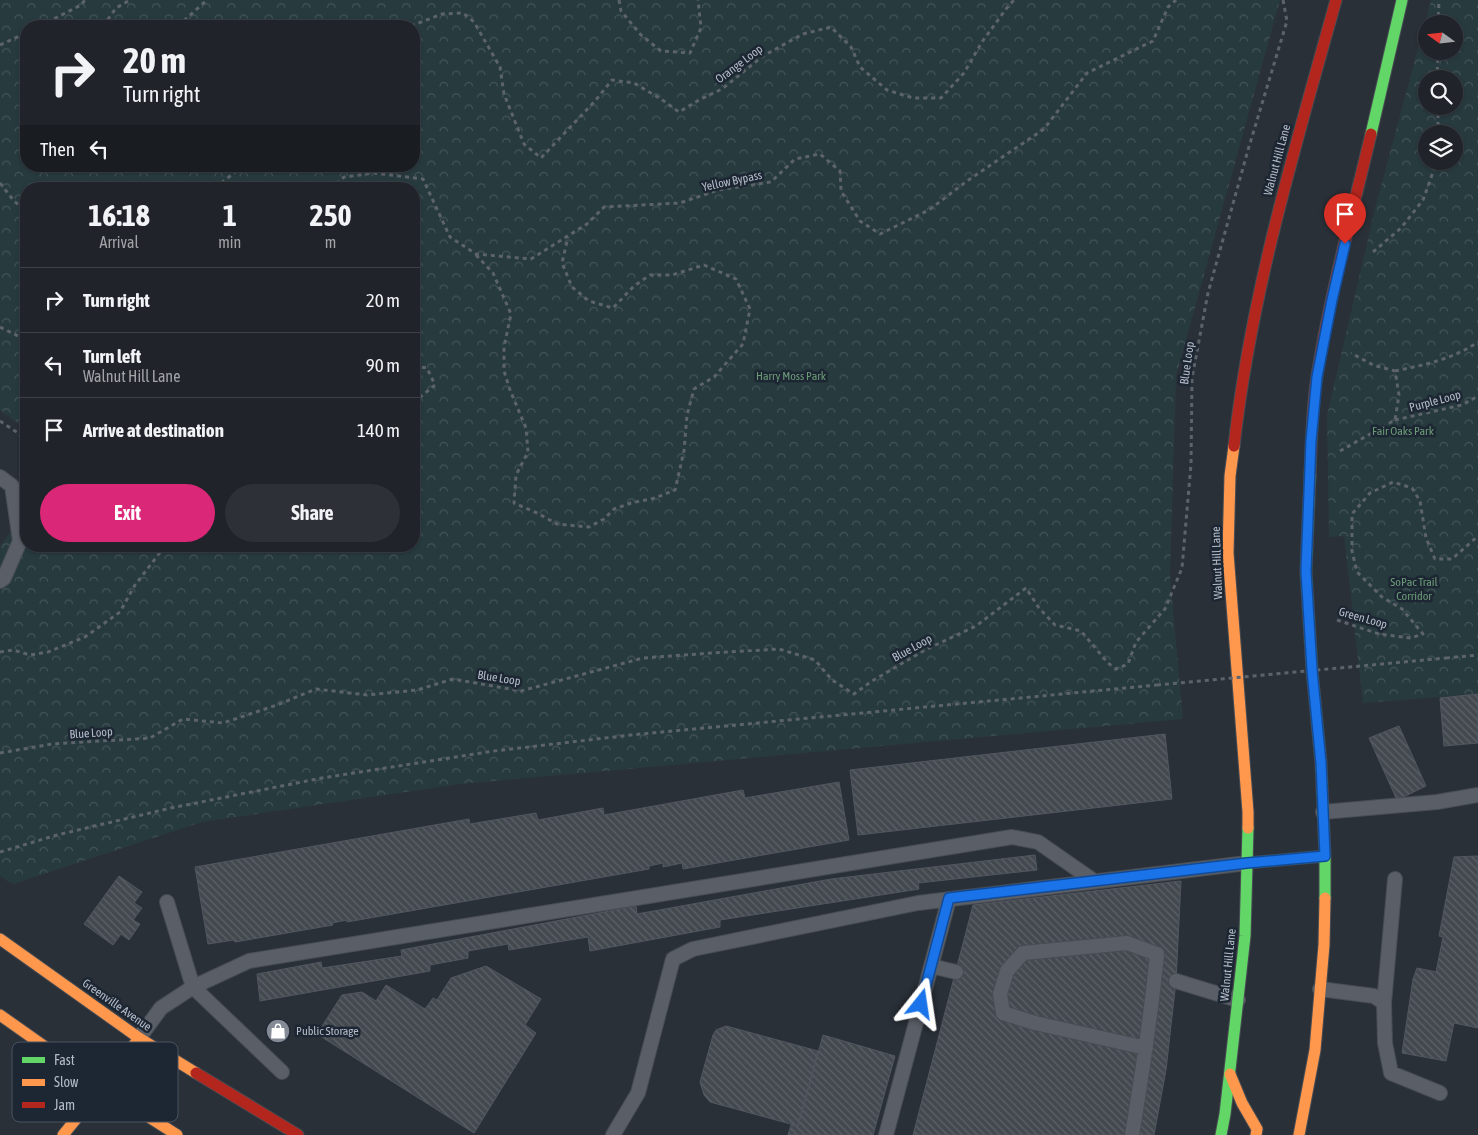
<!DOCTYPE html>
<style>
:root{--surface:#20242a;--page:#2d3036;--text:#f1f3f6;--muted:#a2a4a8;--line:#3d4147;--accent:#db2777}
body{margin:0;font-family:"Asap Condensed",sans-serif;background:var(--page);color:var(--text);height:100vh;display:flex;flex-direction:column;font-size:19px;white-space:nowrap}
*{box-sizing:border-box;margin:0}
p{font-size:16px;color:var(--muted)}
.icon{flex:none;width:28px;height:28px;fill:none;stroke:currentColor;stroke-width:2;stroke-linecap:round;stroke-linejoin:round}
.map{position:relative;flex:1;overflow:hidden}
.drawer{position:absolute;left:20px;top:182px;width:400px;height:370px;display:flex;flex-direction:column;background:var(--surface);border-radius:20px;box-shadow:0 1px 4px #0004,0 0 0 1px var(--line)}
.drawer>*{flex:none}
.top-card{position:absolute;left:20px;top:20px;width:400px;height:152px;border-radius:20px;box-shadow:0 1px 4px #0004,0 0 0 1px var(--line);background:#20242a;color:var(--text);overflow:hidden}
.needle{width:32px;rotate:285deg}
.controls{position:absolute;left:1418px;top:15px;display:grid;gap:10px}
.controls a{display:grid;place-items:center;width:45px;height:45px;border-radius:50%;background:var(--surface);box-shadow:0 1px 4px #0004,0 0 0 1px var(--line);font-size:25px}
.pin{position:absolute;display:grid;place-items:center;width:42px;height:42px;color:#fff;margin:-51px -21px;border-radius:50% 50% 50% 0;rotate:-45deg;box-shadow:0 0 5px #0007}
.pin .icon{rotate:45deg}
.me{position:absolute;width:55px;margin:-28px;rotate:15deg;stroke-linejoin:round;filter:drop-shadow(0 0 4px #0008)}
.turn{display:flex;align-items:center;gap:18px;height:105px;padding:0 20px;font-size:22px}
.turn .icon{width:65px;height:65px;stroke-width:2.5}
.turn b{display:block;font-size:35px;line-height:42px}
.then{display:flex;align-items:center;height:48px;padding:0 20px;background:#0003;gap:10px;font-size:19px}
.eta{display:flex;justify-content:space-evenly;align-items:center;height:85px;text-align:center}
.eta b{font-size:30px;font-weight:700;line-height:35px}
.button{display:flex;gap:10px;margin-top:auto;padding:10px 20px}
.button a{flex:1;height:58px;border-radius:30px;background:var(--accent);color:#fff;font-size:20px;font-weight:700;line-height:58px;text-align:center}
.button a+a{background:var(--page);color:var(--text)}
ul{padding:0;list-style:none}
li{display:flex;align-items:center;gap:15px;height:65px;padding:0 20px;border-top:1px solid var(--line)}
li div{flex:1}
li b{display:block;font-size:19px}
li em{font-style:normal}
.map>svg:first-child{display:block}
.park{fill:url(#park-crowns);fill-rule:evenodd}
.building{fill:url(#building-back-hatch);stroke:#52575f}
.lines{fill:none;stroke-linecap:round;stroke-linejoin:round}
.lane-casing{stroke:#484c53;stroke-width:16}
.fast-casing{stroke:#484c53;stroke-width:13}
.slow-casing{stroke:#484c53;stroke-width:13}
.jam-casing{stroke:#484c53;stroke-width:13}
.path{stroke:#5d636a;stroke-width:3;stroke-dasharray:4 4;stroke-linecap:butt}
.lane{stroke:#5a5e66;stroke-width:14}
.fast{stroke:#63d668;stroke-width:11}
.slow{stroke:#ff974d;stroke-width:11}
.jam{stroke:#b3261e;stroke-width:11}
.path-bridge{stroke:#5d636a;stroke-width:3;stroke-dasharray:4 4;stroke-linecap:butt}
.route-casing{stroke:#114b97;stroke-width:12}
.route{stroke:#1a73e8;stroke-width:9}
.labels{text-anchor:middle;dominant-baseline:central;stroke-width:5;stroke-linejoin:round;paint-order:stroke}
.street-label{font-size:12px;fill:#b4bcc9;stroke:#1d2633}
.park-label{font-size:12px;fill:#6b9a76;stroke:#1d2633}
.poi-label{font-size:12px;fill:#b4bcc9;stroke:#1d2633;text-anchor:start}
.key{fill:#1d2633;stroke:#4a5360;stroke-width:1}
.key-label{font-size:14px;fill:#b4bcc9}
</style>
<div class="map">
<svg width="1478" height="1135" viewBox="0 0 1478 1135">
<defs>
<pattern id="park-crowns" width="20" height="18" patternUnits="userSpaceOnUse" patternTransform="scale(1.25)"><rect width="20" height="18" fill="#273a3e"/><path d="M2 6a3 3 0 1 1 6 0M12 15a3 3 0 1 1 6 0" fill="none" stroke="#445559"/></pattern>
<pattern id="building-back-hatch" width="6" height="6" patternUnits="userSpaceOnUse" patternTransform="scale(1.25)"><rect width="6" height="6" fill="#444950"/><path d="M-1 5l2 2M0 0l6 6M5-1l2 2" fill="none" stroke="#5d6168"/></pattern>
</defs>
<rect width="100%" height="100%" fill="#2a3038"/>
<path class="park" d="M0 0H1280L1176 376 1170 576 1183 719 460 784 202 822 13 884 0 876V547L26 509V546H414V189H26V429L0 410ZM26 26H414V166H26Z
M1431 0H1478V694L1363 703 1344 536 1329 537 1327 415 1376 205ZM1426 24H1454V51H1426ZM1426 79H1454V106H1426ZM1426 134H1454V161H1426Z"/>
<path class="building" d="M1478 694V743L1444 746 1440 698Z
M1399 726 1426 786 1397 800 1369 738Z
M1165 734 1172 799 858 835 850 770Z
M839 782 849 840 683 869 682 863 663 867V863L649 866V869L347 922V920L332 923 333 925 235 942 234 940 208 944 195 867 469 819 470 824 536 813 538 820 603 808 604 815 743 790 745 798Z
M1035 855 1037 870 918 883 919 889 720 920V927L590 951 588 937 509 950 508 944 468 951V958L430 965V971L260 1001 257 974 321 962 322 968 402 956 401 950 636 906 637 914 831 879Z
M1478 856V1028L1454 1023 1446 1061 1402 1053 1413 979 1417 968 1436 972 1443 937 1439 936 1454 857Z
M119 876 142 892 134 903 142 908 133 920 140 924 129 940 121 934 113 945 84 924Z
M1181 881 1176 981 1166 1070 1154 1135H913L973 905Z
M486 966 541 999 525 1025 536 1033 474 1133 317 1034 342 995 362 992 376 1001 386 985 425 1009 433 998 437 1000 451 978Z
M726 1026 818 1051 798 1126 710 1102 704 1095 700 1082 713 1035 716 1030Z
M823 1035 895 1056 873 1135H788L791 1125 798 1126Z"/>
<g class="lines">
<g class="lane-casing">
<path id="lane" d="M0 477 12 486 20 541 4 578 0 581
M1323 812 1437 802 1478 795
M167 902 193 987 282 1072
M931 966 956 972
M1176 981 1238 1000
M1320 989 1374 996 1384 1003 1385 1043 1391 1073 1440 1093
M1384 1003 1395 879
M139 1038 161 1008 193 987 249 961 1012 837 1038 842 1094 881
M613 1135 638 1093 673 959 693 949 918 903 1247 863
M886 1135 949 899
M1132 1135C1142 1075 1151 1015 1157 954L1127 943 1023 953 1007 971 1000 994 1003 1013 1035 1023 1146 1048"/>
</g>
<g class="fast-casing">
<path id="fast" d="M1371 134 1402 0
M1310 475 1306 571 1312 670 1321 763 1325 856V898
M1247 863 1325 856
M1221 1135 1225 1114 1245 936 1248 828"/>
</g>
<g class="slow-casing">
<path id="slow" d="M1234 446 1230 476 1228 553 1248 812V828
M0 939 139 1038 196 1073
M0 1015 102 1087 177 1135
M1230 1074 1242 1103 1257 1129 1256 1135
M63 1135 102 1087 139 1038
M1299 1135 1315 1050 1324 945 1325 898"/>
</g>
<g class="jam-casing">
<path id="jam" d="M1234 446C1251 293 1295 148 1336 0
M1310 475C1311 442 1312 409 1317 376 1330 295 1352 214 1371 134
M196 1073 298 1135"/>
</g>
<path class="path" d="M619 0 621 11 641 35 661 51 690 53 701 28 698 0
M1438 24 1439 0
M40 26 81 5 85 0
M103 26 116 8 130 0
M178 26 207 0
M411 26 442 14 463 13 474 22 500 67 504 94 524 144 541 158 595 101 612 80 634 83 661 99 679 112 699 100 722 89 763 56 803 34 831 27 851 47 860 67 887 90 913 98H941L964 73 982 42 1006 9 1014 0
M0 45 26 33
M26 72V73
M1437 79 1438 51
M1438 106V134
M0 183 14 201 26 211
M216 189 221 183 243 166
M330 189 344 177 374 173 423 179 450 237 476 254 531 259 587 224 604 207 680 203 718 190 771 182 795 159 820 154 840 171 841 191 860 221 880 234 929 210 967 181 1044 129 1087 73 1153 41 1168 7 1176 0
M1373 252 1401 228 1423 200 1437 161
M476 255 493 273 511 314 504 347V371L510 390 526 428 528 452 516 475 514 503 537 513 557 524 589 527 604 519 614 509 631 503 655 498 675 490 684 451 687 415 694 389 714 377 743 344 750 309 736 279 704 265 672 275H650L634 286 613 308 589 301 572 287 562 263 568 237
M0 327 26 340
M414 366 427 368 435 385 418 399H414
M1395 371C1424 365 1453 359 1478 342
M1395 420 1462 405 1478 396
M0 421 18 433 26 442
M1340 451 1395 420 1399 395 1395 371 1373 365 1351 353
M1337 620 1379 634 1411 638 1423 634 1402 609 1382 597 1357 572 1352 551V514L1370 493 1393 482 1412 488 1420 501 1426 538 1435 559H1452L1478 536
M0 652 13 650 30 655 48 652 85 637 120 612 135 585 165 546
M1446 658 1478 655
M0 753 52 744 150 738 183 719 223 723 277 705 316 689 367 695 417 690 453 679 521 691 643 658 712 653 779 649 815 660 832 680 854 694 872 681 925 650 976 626 1026 588 1039 608 1055 625 1081 631 1108 663 1116 669 1128 664 1136 642 1165 609 1182 568 1191 464 1192 378 1208 293 1248 150 1287 21 1283 0
M0 852 57 835 171 808 322 778 494 751 631 735 1157 685"/>
<use href="#lane" class="lane"/>
<use href="#fast" class="fast"/>
<use href="#slow" class="slow"/>
<use href="#jam" class="jam"/>
<path class="path-bridge" d="M1157 685 1446 658"/>
</g>
<g class="lines">
<g class="route-casing">
<path id="route" d="M921 1004 949 898 1247 863 1325 856 1321 763 1312 670 1306 571 1311 441 1317 377 1332 300 1345 244"/>
</g>
<use href="#route" class="route"/>
</g>
<defs>
<g id="shop-disc" transform="scale(1.25)"><circle r="9.5" fill="#848b96" stroke="#1d2633"/><path d="M-5-2.5h2.3a2.7 3.5 0 0 1 5.4 0H5L5.5 6h-11ZM-1.5-2.5h3a1.5 2.3 0 0 0-3 0Z" fill="#fff"/></g>
</defs>
<g fill-rule="evenodd">
<use href="#shop-disc" x="278" y="1031"/>
</g>
<g class="labels">
<g class="street-label">
<text transform="translate(739 64) rotate(-37)">Orange Loop</text>
<text transform="translate(1277 160) rotate(-75)">Walnut Hill Lane</text>
<text transform="translate(732 181) rotate(-12)">Yellow Bypass</text>
<text transform="translate(1187 363) rotate(-82)">Blue Loop</text>
<text transform="translate(1435 401) rotate(-15)">Purple Loop</text>
<text transform="translate(1217 563) rotate(-92)">Walnut Hill Lane</text>
<text transform="translate(1363 618) rotate(16)">Green Loop</text>
<text transform="translate(912 648) rotate(-29)">Blue Loop</text>
<text transform="translate(499 678) rotate(9)">Blue Loop</text>
<text transform="translate(91 733) rotate(-4)">Blue Loop</text>
<text transform="translate(1228 965) rotate(-84)">Walnut Hill Lane</text>
<text transform="translate(117 1005) rotate(35)">Greenville Avenue</text>
</g>
<g class="park-label">
<text x="791" y="376">Harry Moss Park</text>
<text x="1403" y="431">Fair Oaks Park</text>
<text x="1414" y="582">SoPac Trail<tspan x="1414" dy="14">Corridor</tspan></text>
</g>
<g class="poi-label">
<text x="296" y="1031">Public Storage</text>
</g>
</g>
<rect x="12" y="1042" width="166" height="80" rx="8" class="key"/>
<rect x="22" y="1057" width="23" height="6" fill="#63d668"/>
<rect x="22" y="1079" width="23" height="7" fill="#ff974d"/>
<rect x="22" y="1102" width="23" height="6" fill="#b3261e"/>
<g class="key-label">
<text x="54" y="1065">Fast</text>
<text x="54" y="1087">Slow</text>
<text x="54" y="1110">Jam</text>
</g>
</svg>
<div class="controls">
<a><svg class="needle" viewBox="-14 -14 28 28"><path d="M0-13l5 13h-10z" fill="#e53935"/><path d="M0 13l5-13h-10z" fill="#a2a4a8"/></svg></a>
<a><svg class="icon" aria-label="search" viewBox="0 0 24 24"><circle cx="10" cy="10" r="6"/><path d="M15 15l6 6"/></svg></a>
<a><svg class="icon" aria-label="layers" viewBox="0 0 24 24"><path d="M12 4l9 5-9 5-9-5zM3 14l9 5 9-5"/></svg></a>
</div>
<div class="pin" style="left:1345px;top:244px;background:#d93025"><svg class="icon" aria-label="arrive" viewBox="0 0 24 24"><path d="M6 21V4h12l-3 4 3 4H6"/></svg></div>
<svg class="me" style="left:921px;top:1004px" viewBox="-20 -20 40 40"><path d="M0-17L14 15 0 8-14 15z" fill="#1a73e8" stroke="#fff" stroke-width="4"/></svg>
<div class="top-card">
<div class="turn"><svg class="icon" aria-label="right" viewBox="0 0 24 24"><path d="M7 20v-9h11M14 6l5 5-5 5"/></svg><div><b>20 m</b>Turn right</div></div>
<div class="then">Then<svg class="icon" aria-label="left" viewBox="0 0 24 24"><path d="M17 20v-9H6M10 6l-5 5 5 5"/></svg></div>
</div>
<section class="drawer">
<div class="eta">
<div><b>16:18</b><p>Arrival</p></div>
<div><b>1</b><p>min</p></div>
<div><b>250</b><p>m</p></div>
</div>
<ul>
<li><svg class="icon" aria-label="right" viewBox="0 0 24 24"><path d="M7 20v-9h11M14 6l5 5-5 5"/></svg><div><b>Turn right</b></div><em>20 m</em></li>
<li><svg class="icon" aria-label="left" viewBox="0 0 24 24"><path d="M17 20v-9H6M10 6l-5 5 5 5"/></svg><div><b>Turn left</b><p>Walnut Hill Lane</p></div><em>90 m</em></li>
<li><svg class="icon" aria-label="arrive" viewBox="0 0 24 24"><path d="M6 21V4h12l-3 4 3 4H6"/></svg><div><b>Arrive at destination</b></div><em>140 m</em></li>
</ul>
<div class="button"><a>Exit</a><a>Share</a></div>
</section>
</div>
